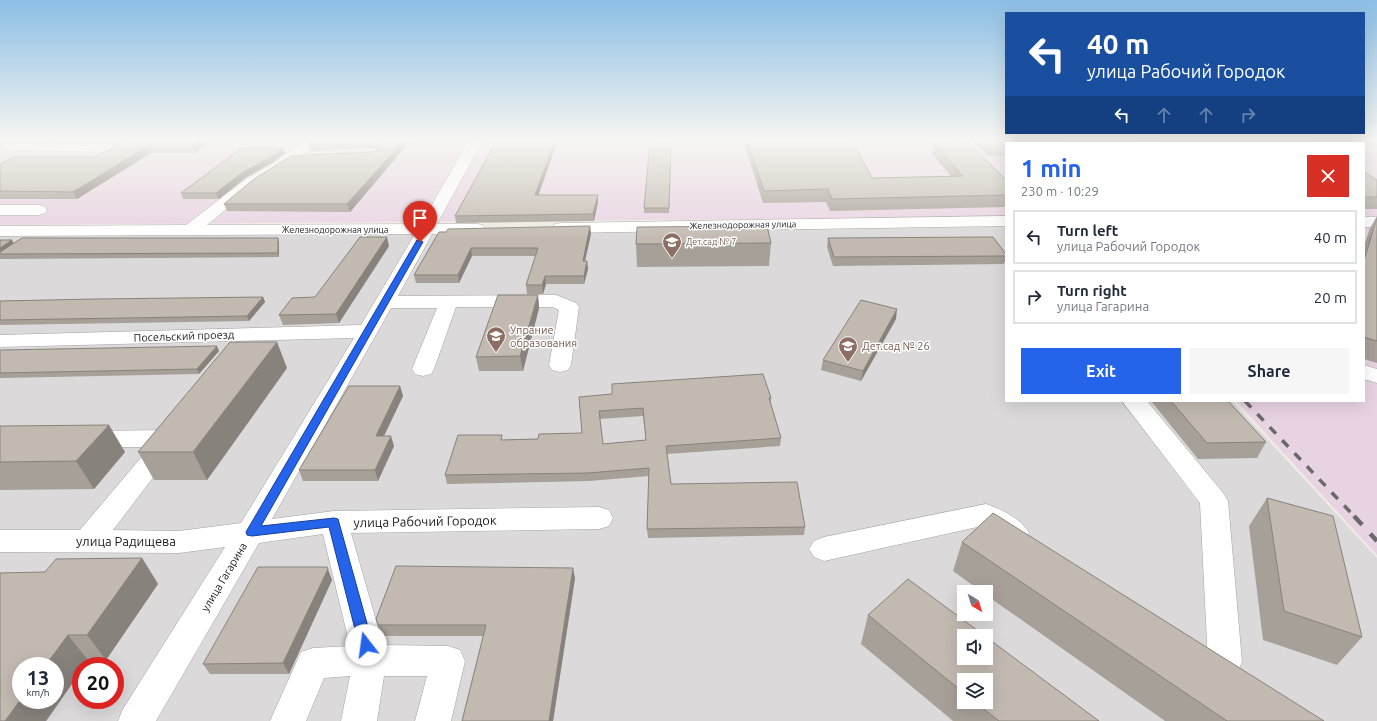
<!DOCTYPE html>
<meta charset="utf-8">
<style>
:root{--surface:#fff;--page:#f6f6f7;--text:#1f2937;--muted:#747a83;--line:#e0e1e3;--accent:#2563eb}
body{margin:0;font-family:Ubuntu,sans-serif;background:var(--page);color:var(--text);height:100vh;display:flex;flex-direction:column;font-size:15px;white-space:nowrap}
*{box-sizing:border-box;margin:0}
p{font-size:13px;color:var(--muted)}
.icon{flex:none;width:22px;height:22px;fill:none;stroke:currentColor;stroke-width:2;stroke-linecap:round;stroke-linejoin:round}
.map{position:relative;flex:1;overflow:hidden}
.side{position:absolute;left:1005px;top:142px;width:360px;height:260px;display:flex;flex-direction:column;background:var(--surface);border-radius:0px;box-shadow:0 4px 16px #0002}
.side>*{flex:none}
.guide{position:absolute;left:1005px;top:12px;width:360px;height:122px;border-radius:0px;box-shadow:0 4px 16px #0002;background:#1a4fa0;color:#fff;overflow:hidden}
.needle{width:26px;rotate:142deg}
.controls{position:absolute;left:957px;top:585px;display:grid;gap:8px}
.controls a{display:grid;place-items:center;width:36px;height:36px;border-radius:0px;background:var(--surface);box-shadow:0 4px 16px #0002;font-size:20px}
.speed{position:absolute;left:12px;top:657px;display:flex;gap:8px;font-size:20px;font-weight:700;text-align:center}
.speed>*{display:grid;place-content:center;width:52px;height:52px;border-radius:50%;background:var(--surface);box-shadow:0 4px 16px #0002;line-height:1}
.speed small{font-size:10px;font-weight:400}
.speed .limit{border:6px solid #d22;background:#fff;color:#111}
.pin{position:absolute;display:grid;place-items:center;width:34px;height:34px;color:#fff;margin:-41px -17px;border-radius:50% 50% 50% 0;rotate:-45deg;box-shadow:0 0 4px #0007}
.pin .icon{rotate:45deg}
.me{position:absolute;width:44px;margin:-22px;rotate:345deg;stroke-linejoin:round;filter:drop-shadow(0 0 3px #0008)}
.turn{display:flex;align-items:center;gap:14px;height:84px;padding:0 16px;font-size:18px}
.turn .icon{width:52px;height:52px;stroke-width:2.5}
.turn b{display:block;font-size:28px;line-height:34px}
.lanes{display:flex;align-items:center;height:38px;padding:0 16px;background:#0003;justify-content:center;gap:20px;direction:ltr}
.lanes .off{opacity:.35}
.round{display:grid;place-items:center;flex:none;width:42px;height:42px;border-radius:0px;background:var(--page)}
.overview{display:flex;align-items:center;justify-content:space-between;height:68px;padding:0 16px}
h1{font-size:24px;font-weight:700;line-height:30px;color:var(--accent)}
.primary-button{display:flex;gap:8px;margin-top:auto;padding:8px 16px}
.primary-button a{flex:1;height:46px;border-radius:0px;background:var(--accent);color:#fff;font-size:16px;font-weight:700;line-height:46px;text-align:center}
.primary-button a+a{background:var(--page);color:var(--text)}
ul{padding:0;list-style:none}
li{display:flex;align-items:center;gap:12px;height:54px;margin:0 8px 6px;padding:0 8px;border:2px solid var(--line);border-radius:0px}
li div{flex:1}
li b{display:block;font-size:15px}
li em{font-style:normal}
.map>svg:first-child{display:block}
.residential{fill:#dbd9d9;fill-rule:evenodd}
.industrial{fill:#e8d3e3}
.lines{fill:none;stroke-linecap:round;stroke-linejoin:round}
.minor-casing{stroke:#a3a3a3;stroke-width:1}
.minor{fill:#fff;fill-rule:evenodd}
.rail-far1{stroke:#6a6a6a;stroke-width:3.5;stroke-dasharray:9 9;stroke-linecap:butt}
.rail{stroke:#6a6a6a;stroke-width:4.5;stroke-dasharray:12 12;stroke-linecap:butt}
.wall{fill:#a7a098;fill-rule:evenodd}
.shaded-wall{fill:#88827c}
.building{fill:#c2bab1;stroke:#88827c;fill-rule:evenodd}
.route{fill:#2563eb;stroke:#184099}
.labels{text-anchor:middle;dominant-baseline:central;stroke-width:3;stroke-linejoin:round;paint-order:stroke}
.far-street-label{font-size:9px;fill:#1c1c1c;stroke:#fff}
.far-education-label{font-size:9px;fill:#785e54;stroke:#fff;text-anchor:start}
.education-label{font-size:11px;fill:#785e54;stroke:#fff;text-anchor:start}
.street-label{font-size:11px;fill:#1c1c1c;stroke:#fff}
.near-street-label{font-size:13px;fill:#1c1c1c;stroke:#fff}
</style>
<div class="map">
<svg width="1377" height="721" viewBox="0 0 1377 721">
<rect width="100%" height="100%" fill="#eeebe2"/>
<path class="residential" d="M1006 224V401H1232L1377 558V721H0V232ZM964 592H986V614H964ZM964 636H986V658H964ZM21 666H55V700H21ZM81 666H115V700H81ZM964 680H986V702H964Z"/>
<path class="industrial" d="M0 140H1377V555L1236 401H1364V143H1006V217L0 225Z"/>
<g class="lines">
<g class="minor-casing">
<path id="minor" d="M304 140H319L284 169 256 185 207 225 421 224 469 140H483L437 224H477L483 225 485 229 483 233 477 234H432L398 296 556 295 576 303 579 307 571 365 568 370 560 372 552 370 549 365 559 310 553 307H456L434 369 431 374 423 376 415 374 412 369 437 308H391L272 519 334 511 599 507 609 510 613 518 609 526 599 529 351 533 383 645 448 646 460 650 465 661 451 721H415L427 676H384L377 721H341L350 676 324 678 306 721H270L301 652 313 648 350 646 323 534 259 543 156 721H118L123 709 225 547 179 553 0 552V530H80L150 447H87L78 445 74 439 78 433 87 431 170 430 179 432 183 438 113 530 179 531 241 523 354 338 0 347V335L361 325 415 234 0 236V226L186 225 246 179 274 163Z
M1128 140H1143L1146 143H1131Z
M11 143 108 144 113 145 115 148 113 151 108 152 6 150 4 147 6 144Z
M0 205H39L45 207 47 210 45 213 39 215H0Z
M1006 216V226L561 233 555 232 553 228 555 224 561 223Z
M1364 217H1377V227H1364Z
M1364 365 1377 369V383L1364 379Z
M1122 401H1147L1224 494 1228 501 1242 662 1237 673 1225 677 1213 673 1208 662 1200 503Z
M986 504C1001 509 1022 519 1029 533L1025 541C1006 547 998 536 982 526L824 561 814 557 809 549 814 541 824 537Z"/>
</g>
<use href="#minor" class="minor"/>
<path class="rail-far1" d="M1245 401 1355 517"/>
<path class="rail" d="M1354 516 1377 541"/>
</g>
<path class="wall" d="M126 140H213L195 153H151L77 199H0V164L96 157Z
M411 140 350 212 227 211 224 204 371 152 377 151 378 150 373 148 311 151 309 144Z
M558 140 538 195H598V202L594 221 456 223 455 216Z
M743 140H852L872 178 951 176 932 154 934 143H942L939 140H966L1006 180V207L830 211 826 202 763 203Z
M971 140H1007L1006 143V152L1005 156H988Z
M1068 140H1131L1135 143H1071Z
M1159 140H1308L1313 143H1163Z
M671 143 669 213H644V208Z
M285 153 273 162 245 178 219 199H183L181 193Z
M1364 172 1377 180V209H1364Z
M1377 216V363L1364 359V246L1370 228Z
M590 226 591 234 585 261H587L588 269 584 284H546L543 294H527L526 285 536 256H472L459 283H416L414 275 439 232Z
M828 238 1006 254V258L1004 264 833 266 827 247Z
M0 240H12L14 244 279 243V257L0 259Z
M771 243 769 266 637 267 636 244Z
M389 246 339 323 283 325 279 315 315 297Z
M538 295 539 308 523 371H479L476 357Z
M263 297 265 302 249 321 0 325V301Z
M896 319 861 381 821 370 823 360Z
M0 350 219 351 199 374 0 378Z
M287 368 207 480H154L138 452Z
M400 386 403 396 384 436 394 446 378 481H303L299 470Z
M579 397 771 398V404L781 438 780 446 667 454 671 484 805 527 804 535 648 538 647 529 649 476 589 481 447 484 445 475 503 440 538 439 582 433ZM643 416 646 440 603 444 600 419Z
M1151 401H1228L1266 442 1257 458 1198 459Z
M0 426 125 452 94 489 0 490Z
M1267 498 1362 637 1337 665 1263 640 1249 526Z
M962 542 1324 721H1165L986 595V592H982L953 571Z
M142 558 158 584 106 660H88L81 666V671L46 721 45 572Z
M327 567 332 580 289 674H210L203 664Z
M575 578 553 721H462L483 636H382L378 625Z
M868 615 1099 721H953L861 644ZM964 680 986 702H964Z"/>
<path class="shaded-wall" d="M201 140H213L195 153 192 146Z
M404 140H411L350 212 347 204Z
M555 140H558L536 202 535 195Z
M148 146 151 153 77 199 73 192Z
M283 148 285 153 273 162 245 178 219 199 216 193 243 172Z
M598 195V202L594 221 593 214Z
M590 226 591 234 583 269V261Z
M387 237 389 246 339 323 336 314Z
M278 238 279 243V257L278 253Z
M12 240 14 245 0 254V248Z
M471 248 472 256 459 283 458 275Z
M587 261 588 269 584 284V276Z
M545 276 546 284 543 294 542 285Z
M538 295 539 308 523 371 520 356Z
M263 297 265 302 249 321 247 316Z
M897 309 896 319 861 381 863 371Z
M277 342 287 368 207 480 193 452Z
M217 346 219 351 199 374 197 369Z
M400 386 403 396 379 446 376 436Z
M109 425 125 452 94 489 76 461Z
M391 436 394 446 378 481 375 470Z
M142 558 158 584 106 660 87 635Z
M327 567 332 580 289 674 283 663Z
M573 568 575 578 553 721H549Z
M68 635 88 660 84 666H81V671L46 721H5L21 699V700H55V666H45Z"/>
<path class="building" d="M126 140H201L192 146H148L73 192 0 191V164L14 157H96Z
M314 140H404L347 204H224L254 179 291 156 371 152 377 151 380 148 378 143 371 142 309 144Z
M497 140H555L535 195H598L593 214 455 216Z
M747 140H852L872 178 963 176 934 143H954L951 140H966L1006 180V195L832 199 828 189 764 191Z
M985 140H1003L1006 143V145H990Z
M1082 140H1131L1135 143H1085Z
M1177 140H1308L1313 143H1181Z
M650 143H671L669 208H644Z
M242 148H283L271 157 243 172 216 193H181Z
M1364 172 1377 180V197H1364Z
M1377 218V341L1364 337V260Z
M590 226 583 261H587L584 276H545L542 285H526L538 248H471L458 275H414L439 232H446L448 229Z
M767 226 771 243 636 244 637 227Z
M360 237H387L336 314 279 315 292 298 315 297Z
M993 237 1006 254V256L834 257 828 238Z
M22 238H278V253L0 254V252Z
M0 240H12L0 248Z
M498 295H538L520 356 476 357Z
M263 297 247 316 0 320V301L95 299Z
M861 300 897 309 863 371 823 360Z
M230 342H277L193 452H138Z
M217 346 197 369 0 373V350Z
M763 374 771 398H769L781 438 666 446 671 484 797 482 805 527 647 529 649 468 588 473 445 475 458 435H502L501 440 538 439 539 434 582 433 579 397 612 394V384ZM643 408 646 440 603 444 599 411Z
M349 386H400L376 436H391L375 470H299Z
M1171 401H1228L1266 442 1207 443Z
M109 425 76 461 0 462V426Z
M1267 498 1333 516 1362 637 1284 611Z
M993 513 1324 721H1227L962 542Z
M142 558 87 635H68L45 666H21V699L5 721H0V573L45 572 56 559Z
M396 566 573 568 549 721H462L486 625H378L376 619Z
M258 567H327L328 569 283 663 203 664Z
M908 579 985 636H964V658H986V637L1099 721H999L975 702H986V680H964V693L868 615Z"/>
<linearGradient id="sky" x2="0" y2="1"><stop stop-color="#8bbee4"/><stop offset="0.58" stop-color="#f7f6f2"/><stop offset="1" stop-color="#f7f6f2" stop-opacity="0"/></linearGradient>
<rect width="1377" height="241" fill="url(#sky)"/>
<path class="route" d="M417 240H420L423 242 261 526 334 518 338 519 373 645 371 649 366 651 361 649 359 645 329 527 252 536 247 535 246 532Z"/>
<defs>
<g id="school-pin" transform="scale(1)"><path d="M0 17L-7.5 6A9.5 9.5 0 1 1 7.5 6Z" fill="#8d6e63" stroke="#fff"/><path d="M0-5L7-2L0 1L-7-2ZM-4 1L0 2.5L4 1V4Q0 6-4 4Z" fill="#fff"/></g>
</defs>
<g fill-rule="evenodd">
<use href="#school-pin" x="672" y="242"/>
<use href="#school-pin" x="496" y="336"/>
<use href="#school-pin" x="848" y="346"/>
</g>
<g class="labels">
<g class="far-street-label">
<text transform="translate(743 225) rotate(-1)">Железнодорожная улица</text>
<text x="335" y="230">Железнодорожная улица</text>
</g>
<g class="far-education-label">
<text x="686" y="242">Дет.сад № 7</text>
</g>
<g class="education-label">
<text x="510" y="330">Упрание<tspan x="510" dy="13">образования</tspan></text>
<text x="862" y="346">Дет.сад № 26</text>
</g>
<g class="street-label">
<text transform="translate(184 336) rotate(-2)">Посельский проезд</text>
<text transform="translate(224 577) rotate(-59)">улица Гагарина</text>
</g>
<g class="near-street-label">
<text transform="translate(425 521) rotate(-1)">улица Рабочий Городок</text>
<text x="126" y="541">улица Радищева</text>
</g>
</g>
</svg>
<div class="controls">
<a><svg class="needle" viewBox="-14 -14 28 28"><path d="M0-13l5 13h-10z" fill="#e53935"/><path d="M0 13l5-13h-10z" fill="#747a83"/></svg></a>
<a><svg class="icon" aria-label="sound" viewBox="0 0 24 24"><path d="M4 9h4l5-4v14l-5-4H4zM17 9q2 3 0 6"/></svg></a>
<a><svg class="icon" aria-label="layers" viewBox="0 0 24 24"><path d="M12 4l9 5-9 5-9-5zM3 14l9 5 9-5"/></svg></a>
</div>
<div class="speed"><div>13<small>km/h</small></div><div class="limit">20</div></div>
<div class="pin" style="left:420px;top:242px;background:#d93025"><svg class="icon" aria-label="arrive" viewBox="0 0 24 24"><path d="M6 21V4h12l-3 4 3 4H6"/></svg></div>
<svg class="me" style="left:366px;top:645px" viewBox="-20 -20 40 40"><circle r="19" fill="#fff"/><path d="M0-13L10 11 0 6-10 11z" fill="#2563eb"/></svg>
<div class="guide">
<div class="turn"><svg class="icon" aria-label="left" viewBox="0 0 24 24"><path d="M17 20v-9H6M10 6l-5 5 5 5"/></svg><div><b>40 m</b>улица Рабочий Городок</div></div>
<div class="lanes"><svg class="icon" aria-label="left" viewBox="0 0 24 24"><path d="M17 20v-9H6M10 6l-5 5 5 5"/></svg><svg class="icon off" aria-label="ahead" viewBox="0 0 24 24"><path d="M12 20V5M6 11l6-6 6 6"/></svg><svg class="icon off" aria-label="ahead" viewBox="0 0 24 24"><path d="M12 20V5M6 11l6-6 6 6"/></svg><svg class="icon off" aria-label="right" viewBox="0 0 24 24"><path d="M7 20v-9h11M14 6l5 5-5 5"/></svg></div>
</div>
<section class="side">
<div class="overview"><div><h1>1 min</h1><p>230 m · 10:29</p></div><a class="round" style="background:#d93025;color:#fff"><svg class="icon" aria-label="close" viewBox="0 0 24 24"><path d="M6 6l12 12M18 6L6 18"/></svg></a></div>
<ul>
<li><svg class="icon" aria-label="left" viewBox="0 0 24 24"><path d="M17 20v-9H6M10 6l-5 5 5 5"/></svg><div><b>Turn left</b><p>улица Рабочий Городок</p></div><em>40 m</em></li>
<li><svg class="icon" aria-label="right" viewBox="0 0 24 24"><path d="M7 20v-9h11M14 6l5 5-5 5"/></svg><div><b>Turn right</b><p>улица Гагарина</p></div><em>20 m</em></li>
</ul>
<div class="primary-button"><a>Exit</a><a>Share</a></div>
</section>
</div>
